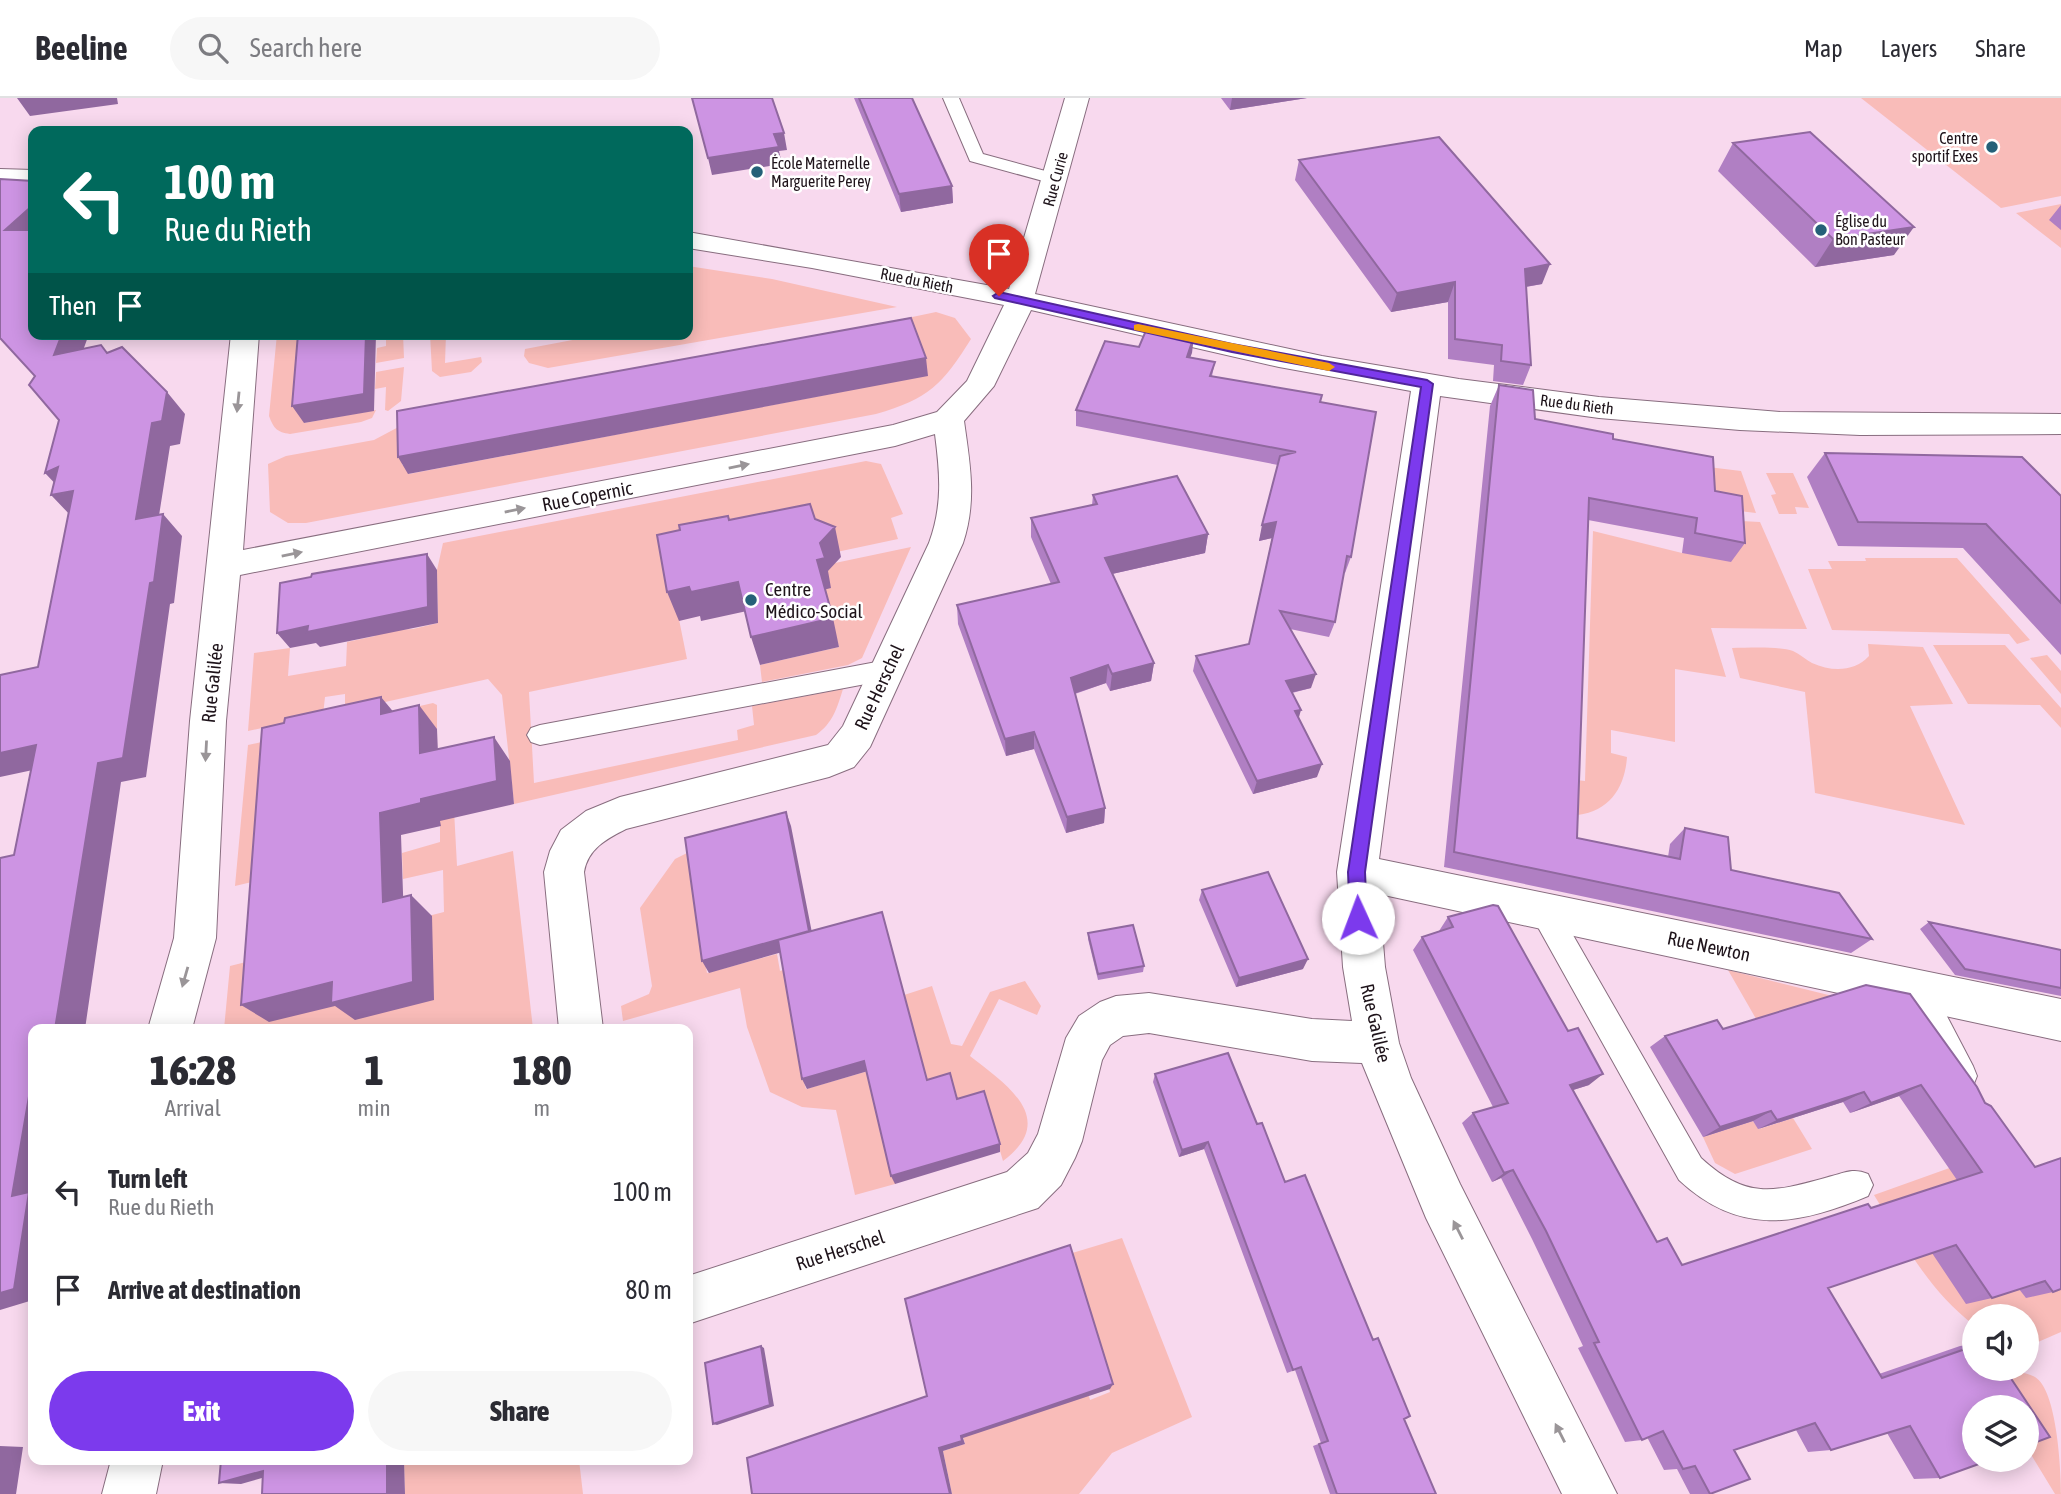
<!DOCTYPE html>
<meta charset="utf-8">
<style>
:root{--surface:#fff;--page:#f7f7f7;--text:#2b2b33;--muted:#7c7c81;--line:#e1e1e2;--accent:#7c3aed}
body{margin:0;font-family:"Asap Condensed",sans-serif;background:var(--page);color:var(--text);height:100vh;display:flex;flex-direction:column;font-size:26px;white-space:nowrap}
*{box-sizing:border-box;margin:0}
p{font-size:23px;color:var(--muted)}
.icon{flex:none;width:38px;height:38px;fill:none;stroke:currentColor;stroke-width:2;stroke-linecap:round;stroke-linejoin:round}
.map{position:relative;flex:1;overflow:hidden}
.drawer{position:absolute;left:28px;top:926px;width:665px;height:441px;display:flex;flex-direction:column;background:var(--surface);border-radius:14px;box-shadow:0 4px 18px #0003}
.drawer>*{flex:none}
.guide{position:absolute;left:28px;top:28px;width:665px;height:214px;border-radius:14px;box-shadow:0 4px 18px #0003;background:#00695c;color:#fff;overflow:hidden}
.controls{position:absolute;left:1962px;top:1206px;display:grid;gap:14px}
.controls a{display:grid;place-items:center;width:77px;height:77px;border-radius:50%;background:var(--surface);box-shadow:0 4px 18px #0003;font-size:35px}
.pin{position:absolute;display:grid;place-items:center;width:60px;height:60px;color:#fff;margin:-72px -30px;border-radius:50% 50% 50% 0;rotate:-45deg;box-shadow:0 0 7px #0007}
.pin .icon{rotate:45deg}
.me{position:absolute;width:77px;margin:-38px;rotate:358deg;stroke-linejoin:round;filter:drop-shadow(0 0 5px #0008)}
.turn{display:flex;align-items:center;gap:24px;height:147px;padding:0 21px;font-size:32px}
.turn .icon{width:91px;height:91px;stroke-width:2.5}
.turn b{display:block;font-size:49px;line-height:60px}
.then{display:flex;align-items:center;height:66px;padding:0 21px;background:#0003;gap:14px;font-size:26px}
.eta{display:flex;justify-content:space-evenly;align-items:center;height:119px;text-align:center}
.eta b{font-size:42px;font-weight:800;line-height:49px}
.button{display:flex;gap:14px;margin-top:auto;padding:14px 21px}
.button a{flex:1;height:80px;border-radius:42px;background:var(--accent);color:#fff;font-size:28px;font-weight:800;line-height:80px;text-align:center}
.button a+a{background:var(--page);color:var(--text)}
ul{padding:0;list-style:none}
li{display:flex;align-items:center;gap:21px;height:98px;padding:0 21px}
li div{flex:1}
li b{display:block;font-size:26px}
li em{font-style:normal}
header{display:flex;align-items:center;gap:42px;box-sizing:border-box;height:98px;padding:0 35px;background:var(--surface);border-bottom:2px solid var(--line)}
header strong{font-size:33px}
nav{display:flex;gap:38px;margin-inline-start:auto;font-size:24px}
.search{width:490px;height:63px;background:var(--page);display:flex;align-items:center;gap:18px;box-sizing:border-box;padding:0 24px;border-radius:38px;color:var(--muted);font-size:26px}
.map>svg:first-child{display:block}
.green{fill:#f9bcb9}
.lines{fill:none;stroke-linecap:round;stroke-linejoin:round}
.service-casing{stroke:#886d7f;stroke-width:2}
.minor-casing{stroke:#886d7f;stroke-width:2}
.service{fill:#fff;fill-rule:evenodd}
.minor{fill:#fff;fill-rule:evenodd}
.wall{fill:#b07fc3}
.shaded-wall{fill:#90689f}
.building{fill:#cd94e3;stroke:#90689f;stroke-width:2}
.oneway{fill:#9a9598}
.route{fill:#7c3aed;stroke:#51269a;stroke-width:2}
.slow{fill:#f59e0b}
.poi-dot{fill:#246078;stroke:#fff;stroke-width:2.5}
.labels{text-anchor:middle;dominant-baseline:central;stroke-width:5;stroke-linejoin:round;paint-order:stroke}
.far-poi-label{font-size:16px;fill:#1e131a;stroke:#fff;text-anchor:start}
.far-street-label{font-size:16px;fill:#1e131a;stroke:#fff}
.street-label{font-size:19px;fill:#1e131a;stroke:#fff}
.poi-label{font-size:19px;fill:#1e131a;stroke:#fff;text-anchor:start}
</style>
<header>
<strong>Beeline</strong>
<div class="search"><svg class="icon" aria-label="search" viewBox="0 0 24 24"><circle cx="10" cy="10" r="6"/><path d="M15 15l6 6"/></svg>Search here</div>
<nav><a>Map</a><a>Layers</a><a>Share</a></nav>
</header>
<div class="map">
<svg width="2061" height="1396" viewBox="0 0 2061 1396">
<rect width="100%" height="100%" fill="#f8d9ee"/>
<path class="green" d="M1861 0H2061V98L2001 110Z
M2061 106V150L2016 115Z
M688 168 772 181 897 209 548 270 529 265 524 258 525 251 604 236H688Z
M936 214 955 220 971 241C943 286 929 301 876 316L306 425H288L270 414 268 366 286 358 374 342 406 325 402 367 408 366 409 376 846 293 860 230Z
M277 236H310L304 325 376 312 372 320 361 324 290 336C277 334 274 331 269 318Z
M386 236H403L404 260 376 265 377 250 386 248Z
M430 236H446L445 265 481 259 482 264 471 274 440 279 432 273Z
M404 269 401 303 388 313 385 312 386 289 375 291 376 274Z
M866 363 881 366 903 416 891 420 898 441 832 455 668 467 687 561 529 594 534 685 738 642 737 632 754 627 752 608 843 591C837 610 833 625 816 637L514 706 502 597 488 581 345 613V596L325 599 323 617 248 633 254 555 290 550 288 578 346 568 347 544 375 538V533L413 531 438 525 437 472 443 445Z
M1700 368 1741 373 1756 415 1714 410Z
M1766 375H1793L1809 410 1795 409 1797 416H1779L1771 397 1776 396Z
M1741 423 1760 424 1807 531 1711 530 1726 579 1675 571V644L1611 632V655L1627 659C1625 689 1610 713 1578 717L1568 681 1585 683 1593 433 1682 455 1742 445Z
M911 449 862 560 848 567 762 584 760 567 839 549 823 492 826 472 835 465Z
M1865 460H1957L2030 542 2017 546 2009 536 1832 532 1808 471H1832L1828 463H1866Z
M1868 546 1923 549 1953 606 1910 608 1965 727 1815 695 1805 594 1740 580 1732 550C1748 550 1779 548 1793 553 1800 556 1806 562 1812 565 1832 574 1854 574 1869 558Z
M1933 547H2005L2061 610V630L2040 607 1968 606Z
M2047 557 2061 573V596L2030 560Z
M433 605 437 607V631L401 640 277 778 235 788 248 647Z
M453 693 457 768 513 753 533 931H224L230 868 444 814 443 772 403 781 402 755 440 744V695Z
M687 755 707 875 777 856 780 873 799 867 801 973 806 991 920 958 904 897 932 888 951 946 962 948 990 894 1025 883 1041 908 1037 917 999 901 970 958C1007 987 1059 1021 1003 1063L985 1002 895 1086 855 1097 836 1012 802 1009 770 994 747 929 740 890 623 923 621 908 649 896 652 888 640 810 675 761Z
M1728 872 1905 916 1759 926Z
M1793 1020 1812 1051 1735 1076 1715 1065 1703 1039 1753 1023 1759 1031Z
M1997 1053 2017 1188H2061V1234L2038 1244H2027L2026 1218H1974V1227C1929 1193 1904 1145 1874 1097Z
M1122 1140 1192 1319 1112 1355 1079 1396H952L943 1353 965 1346 958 1321 1083 1277 1090 1302 1110 1294 1069 1156Z
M2003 1272C2012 1273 2027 1274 2035 1279 2057 1292 2061 1371 2061 1396H2055L2027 1350 2026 1309Z
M404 1362H579L583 1396H405Z"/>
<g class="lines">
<g class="service-casing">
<path id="service" d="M943 0H959L983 56 1060 77 1063 81 1060 85 1054 86 970 63Z
M887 562 896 565 899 572 896 579 887 582 540 647 531 644 527 637 531 630 540 627Z
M1544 800 1554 804 1701 1060C1748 1103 1774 1094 1832 1078 1846 1074 1855 1070 1868 1076L1873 1087 1868 1098C1797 1128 1739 1138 1679 1082L1534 822 1530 813 1534 804Z
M1918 878 1928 882 1973 968 1977 978 1973 988 1962 993 1951 988 1903 892 1908 882Z"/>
</g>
<g class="minor-casing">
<path id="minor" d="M1065 0H1089L1035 196 1322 258 1459 281 1599 299 1780 314 2061 316V336L1860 337 1740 332 1599 320 1440 298 1379 761 2061 901V943L1379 796 1385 869 1399 945 1411 980 1460 1086 1617 1396H1562L1426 1120 1362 965 1312 963 1149 935 1123 938 1110 947 1102 962 1082 1043 1075 1060 1061 1087 1038 1110 688 1226V1178L1007 1074 1028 1055 1038 1036 1066 940 1079 918 1100 904 1116 898 1149 895 1312 921 1352 923 1343 869 1337 774 1411 293 1279 269 1031 212 994 288 964 323C970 366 977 403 963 445L870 649 854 669 829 679 626 731C606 741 588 751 584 774L603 931H559L544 774 550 753 561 732 586 713 620 699 828 647 843 628 929 445C943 407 940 375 935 336L895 348 240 477 226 623 216 840 192 931H148L174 840 190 623 231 236H259L243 452 893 327 937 314 967 283 1004 207 812 170 688 150V134L1009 191Z
M0 71 33 72V88L0 87Z
M111 1362H163L156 1396H102Z"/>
</g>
<use href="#service" class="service"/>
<use href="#minor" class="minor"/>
</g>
<path class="wall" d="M854 0H912L952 88 953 105 901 114Z
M1221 0H1307L1230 12Z
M1733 45 1894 157 1815 169 1718 73Z
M1299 62 1542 186 1526 189 1531 267 1523 287 1493 283 1494 267 1448 261V204L1391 214 1295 82Z
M2061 107V132L2049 122Z
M1194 238 1190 259 1215 264 1212 278 1320 304 1351 459 1345 475 1344 474 1335 524 1329 539 1290 531 1311 590 1292 595 1299 620 1317 679 1253 696 1193 573 1196 558 1249 546 1272 440 1259 443 1278 367 1076 328V312L1139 249Z
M1499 287 1535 321 1613 341 1745 445 1731 464 1682 455 1684 440 1588 422 1577 740 1668 759 1670 746 1685 730 1731 772 1872 841 1851 855 1444 769 1490 308Z
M1825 355 2061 398V557L1963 450 1838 448 1807 379Z
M1093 397 1208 436 1205 455 1112 476 1154 565 1151 583 1110 593 1106 585 1075 596 1105 710 1104 725 1066 735 1034 651 1006 658 958 526 957 507 1051 486 1031 439V420L1092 407Z
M1202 792 1303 871 1236 889 1199 802Z
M1448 819 1589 987 1573 992 1657 1144 1682 1167 1871 1110 1957 1082 1899 998 1850 1015 1843 1004 1758 1031 1753 1023 1703 1039 1650 949 1665 938 1723 931 1910 896 2053 1194 2026 1200 2019 1191 1992 1200 1966 1206 1932 1155 1828 1190 1879 1276 1960 1248 1974 1246V1270L1940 1380 1914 1381 1887 1335 1831 1352 1808 1354 1796 1332 1734 1352 1710 1396H1690L1677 1371 1664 1372 1647 1339 1642 1342 1625 1344 1578 1250 1583 1248 1532 1141 1501 1080 1492 1084 1462 1025 1473 1015 1493 1009 1413 852 1422 839 1439 833Z
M1929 824 2061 852V898L1955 877 1920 831Z
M1088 835 1144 868 1143 874 1098 882 1088 841Z
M1155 976 1257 1026 1404 1321 1436 1396H1330L1313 1348 1321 1345 1295 1272 1287 1275 1204 1051 1179 1059 1153 984Z"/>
<path class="shaded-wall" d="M17 0H117L118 6 30 18Z
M1232 0H1307L1230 12Z
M784 35 787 52 779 53 782 66 712 77 708 60 774 36Z
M952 88 953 105 901 114 899 96Z
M33 107V146L5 132Z
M1914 129 1894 157 1815 169 1833 141Z
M1550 166 1542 186 1517 190 1525 171Z
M1455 184 1448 204 1391 214 1397 195Z
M62 236H89L73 280 54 257Z
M366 236H376L374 313 304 325 292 308Z
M1194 238 1192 255 1184 275 1187 259Z
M926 260 928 278 408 376 398 359Z
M167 294 185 316 180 346 170 348 155 443 136 421 152 325Z
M58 369 78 391 72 419 51 397 64 395 45 375Z
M163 416 182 438 174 505 170 506 146 679 121 684 85 931H55L98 665 150 485Z
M1276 424 1272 440 1259 443 1262 427Z
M835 429 841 459 828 473 831 490 823 492 817 462 820 445Z
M1208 436 1205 455 1103 478 1105 460Z
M427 456 437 472 438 525 320 549 316 545 290 550 277 535Z
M738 484 747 513 701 523 700 518 679 523 667 494 689 489Z
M833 520 839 549 760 567 751 539Z
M1154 565 1151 583 1110 593 1112 576Z
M1108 567 1106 585 1070 597 1071 580Z
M1316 576 1311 590 1281 597 1286 583Z
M381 599 401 623 381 616Z
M419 607 437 631 439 679 420 655Z
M1301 612 1297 626 1295 613Z
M1034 634V651L1006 658 1005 641Z
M494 639 510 663 514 706 440 723 441 728 401 737 404 824 383 804 380 715 421 701Z
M36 647 61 666 0 679V655Z
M1322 666 1317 679 1253 696 1257 683Z
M1105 710 1104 725 1066 735 1067 719Z
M786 714 791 728 814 845 709 875 702 863Z
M411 797 432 818 434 902 355 922 335 908 269 924 241 907Z
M1308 861 1303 871 1236 889 1239 880Z
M864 963 868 973 807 991 802 981Z
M33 975V1202L0 1212V1195L12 1098Z
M1603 976 1589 987 1557 997 1570 987Z
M1921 987 1899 998 1850 1015 1871 1005Z
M1864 994 1843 1004 1758 1031 1777 1022Z
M1771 1013 1753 1023 1703 1039 1720 1029Z
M1208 1044 1204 1051 1179 1059 1182 1052Z
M1000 1046V1054L895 1086 891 1078Z
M1513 1072 1501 1080 1492 1084 1504 1075Z
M761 1248 764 1250 774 1308 717 1327 713 1326Z
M1113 1286 1110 1291 963 1340 965 1346 943 1353 952 1396H950L939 1350 961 1338Z
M0 1348 23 1349 16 1396H0Z
M387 1362H404L405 1396H387Z
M263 1373 283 1374 241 1386 219 1385Z"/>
<path class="building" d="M692 0H772L784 35 774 36 779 49 708 60Z
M859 0H912L952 88 899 96Z
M1810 34 1914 129 1833 141 1733 45Z
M1439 39 1550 166 1525 171 1531 267 1501 263 1502 247 1455 241V184L1397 195 1299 62Z
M0 81 33 83V107L5 132H33V236H62L54 257 101 247 107 255 122 249 167 294 162 323 152 325 136 421 163 416 154 484 150 485 123 660 98 665 55 931H33V975L12 1098 29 1094 14 1191 0 1195V760L14 757 36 647 0 655V577L38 569 73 393 51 397 58 369 45 375 59 322 29 287 35 278 0 240Z
M911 220 926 260 398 359 397 313Z
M1147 230 1194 238 1187 259 1215 264 1210 278 1322 297 1320 304 1376 314 1351 459 1347 458 1335 524 1280 513 1316 576 1286 583 1301 612 1295 613 1322 666 1257 683 1196 558 1249 546 1276 424 1262 427 1280 358 1296 354 1076 312 1105 243 1139 249Z
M298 236H366L364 296 292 308Z
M1499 287 1533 292 1535 321 1613 336V341L1713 359 1715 393 1742 398 1745 445 1695 435 1697 420 1589 400 1577 740 1680 761 1685 730 1728 739 1731 772 1839 795 1872 841 1454 754Z
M1825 355 2022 359 2061 398V505L1986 426 1858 424Z
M1177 378 1208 436 1105 460 1154 565 1112 576 1108 567 1071 580 1105 710 1067 719 1034 634 1005 641 957 507 1059 484 1031 420 1097 406 1093 397Z
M810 406 815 421 835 429 820 445 825 460 817 462 833 520 751 539 738 484 691 494 689 489 667 494 657 437 680 432 679 427 728 418 729 422Z
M427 456 428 509 307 534 308 528 277 535 280 485 311 479 312 476Z
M381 599V616L419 607 420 655 494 639 497 683 421 701V705L380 715 383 804 411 797 413 884 331 905 332 884 241 907 262 630 284 625 285 620Z
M786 714 809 833 702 863 685 740Z
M1268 774 1308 861 1239 880 1202 792Z
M1493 807 1498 808 1568 933 1578 930 1603 976 1570 987 1657 1144 1667 1140 1682 1167 1868 1106 1871 1110 1982 1074 1921 987 1871 1005 1864 994 1777 1022 1771 1013 1720 1029 1665 938 1717 922 1723 931 1866 887 1910 896 1977 989 1985 1005 1991 1008 2035 1069 2061 1060V1191L2053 1194 2045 1183 1992 1200 1956 1147 1828 1190 1882 1280 1974 1248V1270H2004L2050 1339 2026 1348V1309H1974V1362H1990L1940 1380 1910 1328 1831 1352 1815 1325 1734 1352 1750 1381 1710 1396 1695 1368 1683 1371 1663 1333 1642 1342 1594 1245 1599 1244 1546 1133 1513 1072 1504 1075 1473 1015 1508 1005 1422 839 1453 829 1448 819Z
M882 814 927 982 950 975 957 1001 984 993 1000 1046 891 1078 864 963 802 981 778 842Z
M1929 824 2061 852V890L1965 871Z
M1133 827 1144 868 1098 876 1088 835Z
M1228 955 1257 1026 1262 1025 1285 1084 1305 1077 1373 1242 1378 1240 1410 1318 1404 1321 1436 1396H1337L1319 1346 1328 1343 1301 1269 1293 1272 1208 1044 1182 1052 1155 976Z
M1070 1147 1113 1286 961 1338 962 1343 939 1350 950 1396H752L747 1360 927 1298 905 1201Z
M761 1248 770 1307 713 1326 705 1265Z
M221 1362H387V1396H262L263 1373 219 1385Z"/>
<defs><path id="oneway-solid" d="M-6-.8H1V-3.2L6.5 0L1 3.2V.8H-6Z" transform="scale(1.75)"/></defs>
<g class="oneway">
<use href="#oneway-solid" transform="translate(238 304) rotate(96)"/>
<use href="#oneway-solid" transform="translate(739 368) rotate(-11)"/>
<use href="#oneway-solid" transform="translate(515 412) rotate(-11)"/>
<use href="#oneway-solid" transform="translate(292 456) rotate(-11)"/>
<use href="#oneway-solid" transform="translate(206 653) rotate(93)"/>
<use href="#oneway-solid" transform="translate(185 879) rotate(106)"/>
<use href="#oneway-solid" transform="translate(1458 1132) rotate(-117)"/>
<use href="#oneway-solid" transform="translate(1560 1335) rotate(-117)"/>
</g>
<path class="route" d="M999 194 1232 246 1427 282 1433 286 1365 774 1367 820 1364 825 1358 827 1352 825 1350 820 1348 774 1421 289 1232 254 995 200 993 198Z"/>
<path class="slow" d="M1138 226 1329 265 1335 269 1329 273 1134 232V227Z"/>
<g class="poi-dot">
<circle cx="1992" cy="49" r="7"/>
<circle cx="757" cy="74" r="7"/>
<circle cx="1821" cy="132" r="7"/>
<circle cx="751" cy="502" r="7"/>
</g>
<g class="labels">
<g class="far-poi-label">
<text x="1978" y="40" text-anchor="end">Centre<tspan x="1978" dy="18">sportif Exes</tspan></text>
<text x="771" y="65">École Maternelle<tspan x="771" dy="18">Marguerite Perey</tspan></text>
<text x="1835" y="123">Église du<tspan x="1835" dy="18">Bon Pasteur</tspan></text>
</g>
<g class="far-street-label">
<text transform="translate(1055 81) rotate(-75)">Rue Curie</text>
<text transform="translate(917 182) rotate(11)">Rue du Rieth</text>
<text transform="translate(1577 306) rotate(7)">Rue du Rieth</text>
</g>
<g class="street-label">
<text transform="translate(587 398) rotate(-11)">Rue Copernic</text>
<text transform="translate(212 585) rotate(-84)">Rue Galilée</text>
<text transform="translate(879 589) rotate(-65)">Rue Herschel</text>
<text transform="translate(1709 848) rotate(12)">Rue Newton</text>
<text transform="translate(1376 925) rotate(77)">Rue Galilée</text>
<text transform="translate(840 1152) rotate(-18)">Rue Herschel</text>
</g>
<g class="poi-label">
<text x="765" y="491">Centre<tspan x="765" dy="22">Médico-Social</tspan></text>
</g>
</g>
</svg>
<div class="controls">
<a><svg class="icon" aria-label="sound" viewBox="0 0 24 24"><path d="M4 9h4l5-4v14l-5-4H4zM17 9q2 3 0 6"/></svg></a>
<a><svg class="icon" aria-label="layers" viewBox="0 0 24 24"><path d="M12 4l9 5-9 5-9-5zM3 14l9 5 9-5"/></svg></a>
</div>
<div class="pin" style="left:999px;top:198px;background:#d93025"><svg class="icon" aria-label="arrive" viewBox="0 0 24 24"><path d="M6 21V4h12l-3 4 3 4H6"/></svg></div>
<svg class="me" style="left:1358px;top:820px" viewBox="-20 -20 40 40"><circle r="19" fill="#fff"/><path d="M0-13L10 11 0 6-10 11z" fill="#7c3aed"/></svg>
<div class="guide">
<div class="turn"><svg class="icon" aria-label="left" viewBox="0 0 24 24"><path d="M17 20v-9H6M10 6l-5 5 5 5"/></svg><div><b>100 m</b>Rue du Rieth</div></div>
<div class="then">Then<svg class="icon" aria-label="arrive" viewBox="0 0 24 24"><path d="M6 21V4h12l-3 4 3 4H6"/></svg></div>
</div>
<section class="drawer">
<div class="eta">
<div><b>16:28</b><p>Arrival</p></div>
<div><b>1</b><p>min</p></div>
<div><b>180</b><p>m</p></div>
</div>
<ul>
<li><svg class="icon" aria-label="left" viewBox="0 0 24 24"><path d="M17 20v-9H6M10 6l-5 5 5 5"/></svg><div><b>Turn left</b><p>Rue du Rieth</p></div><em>100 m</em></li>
<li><svg class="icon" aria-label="arrive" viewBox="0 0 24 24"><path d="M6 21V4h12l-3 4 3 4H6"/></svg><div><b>Arrive at destination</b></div><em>80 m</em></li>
</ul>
<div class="button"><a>Exit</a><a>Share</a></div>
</section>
</div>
